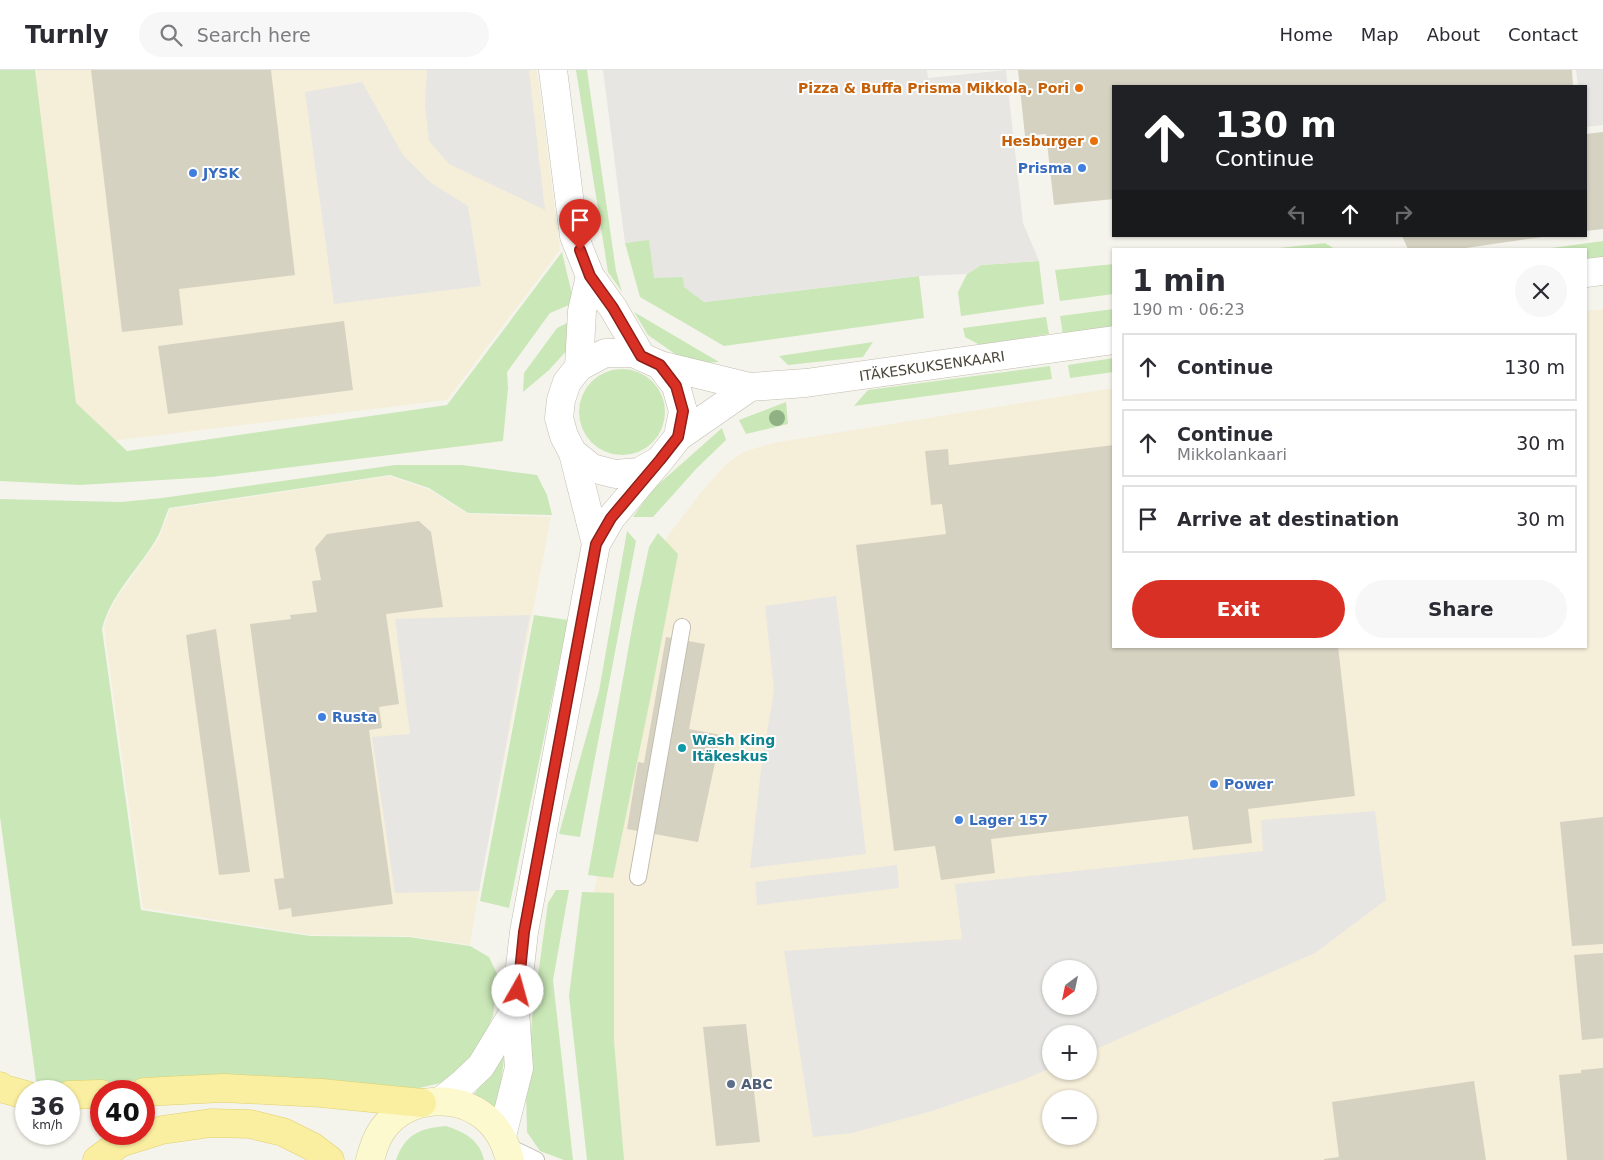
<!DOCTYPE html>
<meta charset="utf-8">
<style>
:root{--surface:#fff;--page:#f7f7f7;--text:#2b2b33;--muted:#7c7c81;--line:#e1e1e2;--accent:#d93025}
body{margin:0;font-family:"DejaVu Sans",sans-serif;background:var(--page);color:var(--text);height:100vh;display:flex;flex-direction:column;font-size:19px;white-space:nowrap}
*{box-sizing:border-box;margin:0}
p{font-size:16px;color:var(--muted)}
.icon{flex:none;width:28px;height:28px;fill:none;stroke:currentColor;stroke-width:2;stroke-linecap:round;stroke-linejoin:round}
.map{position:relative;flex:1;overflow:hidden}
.sheet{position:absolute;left:1112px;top:178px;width:475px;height:400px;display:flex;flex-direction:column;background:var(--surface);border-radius:0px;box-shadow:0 1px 4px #0004}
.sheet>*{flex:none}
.top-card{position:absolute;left:1112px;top:15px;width:475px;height:152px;border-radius:0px;box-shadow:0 1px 4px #0004;background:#202124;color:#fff;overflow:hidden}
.needle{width:32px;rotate:213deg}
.fabs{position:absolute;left:1042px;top:890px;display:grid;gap:10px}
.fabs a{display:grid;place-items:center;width:55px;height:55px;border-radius:50%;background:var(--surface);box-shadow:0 1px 4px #0004;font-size:25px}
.speed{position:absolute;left:15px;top:1010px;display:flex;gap:10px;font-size:25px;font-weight:700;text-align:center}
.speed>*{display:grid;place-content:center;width:65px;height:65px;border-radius:50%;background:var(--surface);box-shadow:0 1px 4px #0004;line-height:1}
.speed small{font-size:12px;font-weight:400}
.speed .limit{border:8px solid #d22;background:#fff;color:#111}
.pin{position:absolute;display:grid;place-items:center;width:42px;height:42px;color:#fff;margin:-51px -21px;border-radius:50% 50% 50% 0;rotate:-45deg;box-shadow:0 0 5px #0007}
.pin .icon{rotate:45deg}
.me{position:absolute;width:55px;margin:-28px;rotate:7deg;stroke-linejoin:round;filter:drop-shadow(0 0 4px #0008)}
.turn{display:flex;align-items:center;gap:18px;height:105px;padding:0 20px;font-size:22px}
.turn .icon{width:65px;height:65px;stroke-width:2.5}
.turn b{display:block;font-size:35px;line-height:42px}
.lanes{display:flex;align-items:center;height:48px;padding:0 20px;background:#0003;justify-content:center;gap:25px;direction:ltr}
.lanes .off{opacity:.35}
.round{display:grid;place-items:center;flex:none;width:52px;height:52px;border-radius:26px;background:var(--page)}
.head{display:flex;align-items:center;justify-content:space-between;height:85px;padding:0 20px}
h1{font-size:30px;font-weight:700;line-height:38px}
.primary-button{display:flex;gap:10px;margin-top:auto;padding:10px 20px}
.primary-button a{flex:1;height:58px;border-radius:30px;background:var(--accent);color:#fff;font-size:20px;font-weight:700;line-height:58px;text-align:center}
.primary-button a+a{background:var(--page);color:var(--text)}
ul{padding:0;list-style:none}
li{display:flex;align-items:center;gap:15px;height:68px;margin:0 10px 8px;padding:0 10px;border:2px solid var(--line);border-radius:0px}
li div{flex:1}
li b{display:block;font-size:19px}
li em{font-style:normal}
header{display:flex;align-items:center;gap:30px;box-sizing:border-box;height:70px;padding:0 25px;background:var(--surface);border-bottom:1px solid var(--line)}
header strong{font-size:24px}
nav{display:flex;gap:28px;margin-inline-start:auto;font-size:18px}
.search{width:350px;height:45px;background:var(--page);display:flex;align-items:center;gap:12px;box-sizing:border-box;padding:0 18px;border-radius:28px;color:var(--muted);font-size:19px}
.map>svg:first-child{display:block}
.commercial{fill:#f5eed9;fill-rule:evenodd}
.green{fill:#cae7b7}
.parking{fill:#e7e6e3;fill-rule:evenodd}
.building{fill:#d6d2c2}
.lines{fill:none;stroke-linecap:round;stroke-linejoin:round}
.service-casing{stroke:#c1bdaf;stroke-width:18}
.tertiary-casing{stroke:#c1bdaf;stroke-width:29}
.secondary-casing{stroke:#d2cd9e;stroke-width:29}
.primary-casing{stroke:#dfd070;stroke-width:29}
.service{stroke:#fff;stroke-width:16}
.tertiary{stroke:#fff;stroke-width:28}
.secondary{stroke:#fcf9cf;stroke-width:28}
.primary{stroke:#faefa0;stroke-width:28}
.tree{fill:#90b184}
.route-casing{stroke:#8d1f18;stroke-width:12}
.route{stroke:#d93025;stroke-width:9}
.food-dot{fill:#e8710a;stroke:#fff;stroke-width:2}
.shop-dot{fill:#3f7fe0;stroke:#fff;stroke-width:2}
.culture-dot{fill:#0f9aa8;stroke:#fff;stroke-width:2}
.service-dot{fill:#5c6f8a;stroke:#fff;stroke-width:2}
.labels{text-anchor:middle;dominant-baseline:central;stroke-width:4;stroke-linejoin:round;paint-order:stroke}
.food-label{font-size:14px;font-weight:bold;fill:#c56008;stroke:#fff;text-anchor:end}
.shop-label{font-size:14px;font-weight:bold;fill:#366cbe;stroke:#fff;text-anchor:start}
.street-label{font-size:14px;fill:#4a463a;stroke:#fff}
.culture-label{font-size:14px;font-weight:bold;fill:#0d838f;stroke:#fff;text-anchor:start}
.service-label{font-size:14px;font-weight:bold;fill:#4e5e75;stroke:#fff;text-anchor:start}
</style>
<header>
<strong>Turnly</strong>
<div class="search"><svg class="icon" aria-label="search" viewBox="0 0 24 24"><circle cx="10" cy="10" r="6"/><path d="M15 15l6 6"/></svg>Search here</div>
<nav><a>Home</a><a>Map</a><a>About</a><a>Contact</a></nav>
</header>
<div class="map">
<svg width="1603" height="1090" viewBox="0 0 1603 1090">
<rect width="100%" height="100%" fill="#f5f4ec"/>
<path class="commercial" d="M29 0H537L560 180 447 330 79 375Z
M1603 239V1090H597L580 892 659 492 667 467 699 425 724 396 743 382 773 373 1114 318V576H1586V241ZM1051 899H1089V936H1051ZM1051 964H1089V1001H1051ZM1051 1029H1089V1066H1051Z
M389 406 428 419 468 444 551 447 479 820 470 875 408 866 310 865 143 838 104 558 108 545 114 532 159 468 170 439Z"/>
<path class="green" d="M0 0H35L76 333 127 381 447 335 562 182 574 233 550 243 507 302 508 318 503 371 211 407 80 415 0 411Z
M576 0H587L616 201 622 222 608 202Z
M649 169 704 232 919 206 924 248 724 276 640 227 625 173Z
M1603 171V187L1586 189V179H1544Z
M1325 173 1335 179H1270Z
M1039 191 1044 234 961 246 958 222 967 204 981 195Z
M1114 194V224L1060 231 1055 200Z
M1114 239V257L1063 265 1060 246Z
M634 242 719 292 701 293 678 286 648 265Z
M1046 247 1049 264 980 275 965 267 963 258Z
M569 252 568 279 549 300 523 322 524 303 557 258Z
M873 272 863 287 788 295 779 286Z
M1114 288V302L1070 308 1068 295Z
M1050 296 1052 309 854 336 868 320Z
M579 342a43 43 0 1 1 86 0a43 43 0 1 1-86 0Z
M786 332 788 354 746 364 739 350Z
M722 358 726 370 697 398 653 447H633L652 420Z
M395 395H462L537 405 547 425 552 445 468 443 429 418 390 405 169 438C165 447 162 458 158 466 140 498 111 523 102 559L141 840 310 866 409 867 470 876 489 887 498 906 493 946 475 987 449 1011 415 1019 233 1007 53 1014 36 1011 0 747V429L121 432 162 428Z
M627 461 636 471 580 767 559 764 599 621Z
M658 463 678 484 651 625 613 808 588 805 634 547 649 477Z
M534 545 568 550 509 838 480 831Z
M556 820H569L553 910 573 1090H564L540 1081 527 1062 526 1025 532 949 548 833Z
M582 822 614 823V971L624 1090H587L569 926Z
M506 975 497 1042 473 1026Z
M446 1056C464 1062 480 1070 484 1090H396C405 1064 421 1058 446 1056Z"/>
<path class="parking" d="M427 0H529L545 140 449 94 429 71 425 35Z
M603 0H927L928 8 1006 0 1023 153 1039 191 981 195 967 204 919 206 704 232 684 217 683 207 654 208 649 170 625 173Z
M1576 0H1603V55L1586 57V16H1578Z
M362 12 403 85 431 113 468 136 481 216 334 234 305 22Z
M836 526 866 784 750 798 761 699 774 620 765 536Z
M530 545 479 821 395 823 372 667 410 664 395 549Z
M1375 741 1386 830 1315 883 1089 982V964H1051V998L1023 1010 932 1041 852 1063 813 1067 784 881 962 869 955 814 1263 781 1261 750ZM1051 899H1089V936H1051Z
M897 795 899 818 757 835 755 812Z"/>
<path class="building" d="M91 0H271L295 205 179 219 183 255 122 262Z
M1018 0H1572L1573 16H1114V129L1054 135 1046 64 1025 66Z
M1603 62V159L1586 161V64Z
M1402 166H1542V167L1459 179H1408Z
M344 251 353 320 168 344 158 276Z
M1114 375V576H1338L1355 726 1248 739 1252 773 1193 780 1188 746 991 769 995 803 941 810 935 776 894 781 856 475 946 464 942 434 931 435 925 381 948 379 949 395Z
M419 451 431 462 443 537 386 544 399 634 379 637 382 658 369 660 393 834 292 847 291 838 279 840 274 809 284 808 250 554 291 549 290 545 317 542 312 511 321 510 315 478 327 464Z
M216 559 250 802 219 805 186 565Z
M666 567 705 574 689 659 721 665 698 772 627 759 638 692 644 693Z
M1603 747V874L1572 876 1560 752Z
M1603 883V968L1582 970 1574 885Z
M746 954 760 1072 716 1076 703 957Z
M1603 998V1090H1567L1559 1005 1581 1003V1000Z
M1474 1011 1486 1090H1324V1089L1339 1087 1332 1032Z"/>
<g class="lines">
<g class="service-casing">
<path id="service" d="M638 807 682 557
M507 1076 536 1090"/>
</g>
<g class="tertiary-casing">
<path id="tertiary" d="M553 0 574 166 590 206 613 238 641 286
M1586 203 1603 201
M660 295 750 317 806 313 1114 270
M579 297 582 241 590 206
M678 367 750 317
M573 383 596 474
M441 1031 462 1014 481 996 515 940
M502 1066 519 998 515 940 524 862 596 474 611 448 660 390 678 367 683 341 676 316 660 295 633 283H605L579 297 567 312 561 330 559 348 564 366 573 383 592 398 615 404 639 402 660 390"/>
</g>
<g class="secondary-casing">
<path id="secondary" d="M370 1090C373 1078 377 1065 386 1055 410 1027 457 1023 486 1048 499 1059 506 1074 510 1090"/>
</g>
<g class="primary-casing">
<path id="primary" d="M0 1016 4 1019 26 1025
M144 1022 223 1018 321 1023 422 1033
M69 1025 101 1024
M97 1090 120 1073 162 1060 211 1053 250 1054 283 1062 313 1077 330 1090"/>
</g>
<use href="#service" class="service"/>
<use href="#tertiary" class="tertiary"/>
<use href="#secondary" class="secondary"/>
<use href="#primary" class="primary"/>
</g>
<circle class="tree" cx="777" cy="348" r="8"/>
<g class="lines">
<g class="route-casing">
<path id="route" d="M518 921 524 862 596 474 611 448 660 390 678 367 683 341 676 316 660 295 641 286 613 238 590 206 580 180"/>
</g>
<use href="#route" class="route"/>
</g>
<g class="food-dot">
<circle cx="1079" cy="18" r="5"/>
<circle cx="1094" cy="71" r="5"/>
</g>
<g class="shop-dot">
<circle cx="1082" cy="98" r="5"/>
<circle cx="193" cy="103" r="5"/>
<circle cx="322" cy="647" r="5"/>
<circle cx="1214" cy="714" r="5"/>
<circle cx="959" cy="750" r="5"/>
</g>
<circle class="culture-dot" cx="682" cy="678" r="5"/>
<circle class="service-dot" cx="731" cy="1014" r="5"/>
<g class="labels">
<g class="food-label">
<text x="1069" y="18">Pizza &amp; Buffa Prisma Mikkola, Pori</text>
<text x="1084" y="71">Hesburger</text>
</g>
<g class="shop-label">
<text x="1072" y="98" text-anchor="end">Prisma</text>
<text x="203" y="103">JYSK</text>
<text x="332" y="647">Rusta</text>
<text x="1224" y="714">Power</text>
<text x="969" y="750">Lager 157</text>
</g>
<g class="street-label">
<text transform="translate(932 296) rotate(-8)">ITÄKESKUKSENKAARI</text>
</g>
<g class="culture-label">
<text x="692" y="670">Wash King<tspan x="692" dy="16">Itäkeskus</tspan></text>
</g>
<g class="service-label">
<text x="741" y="1014">ABC</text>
</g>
</g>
</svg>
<div class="fabs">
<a><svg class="needle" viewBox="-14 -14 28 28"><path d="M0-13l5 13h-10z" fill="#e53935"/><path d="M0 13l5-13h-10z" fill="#7c7c81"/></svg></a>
<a>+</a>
<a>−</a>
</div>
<div class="speed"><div>36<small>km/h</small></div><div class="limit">40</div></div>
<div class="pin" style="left:580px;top:180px;background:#d93025"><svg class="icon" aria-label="arrive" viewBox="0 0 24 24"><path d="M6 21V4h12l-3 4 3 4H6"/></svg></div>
<svg class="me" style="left:518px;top:921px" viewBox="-20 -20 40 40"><circle r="19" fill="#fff"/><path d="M0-13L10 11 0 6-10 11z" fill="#d93025"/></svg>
<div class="top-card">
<div class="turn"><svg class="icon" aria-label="ahead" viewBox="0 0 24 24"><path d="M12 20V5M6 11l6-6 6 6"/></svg><div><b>130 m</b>Continue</div></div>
<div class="lanes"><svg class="icon off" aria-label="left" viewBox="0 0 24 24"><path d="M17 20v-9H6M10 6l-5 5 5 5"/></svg><svg class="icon" aria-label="ahead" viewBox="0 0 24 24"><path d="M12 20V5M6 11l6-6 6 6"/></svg><svg class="icon off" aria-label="right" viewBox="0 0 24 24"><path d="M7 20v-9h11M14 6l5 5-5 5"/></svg></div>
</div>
<section class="sheet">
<div class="head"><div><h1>1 min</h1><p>190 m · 06:23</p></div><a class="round"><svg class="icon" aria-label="close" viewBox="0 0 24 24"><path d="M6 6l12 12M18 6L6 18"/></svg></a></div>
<ul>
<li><svg class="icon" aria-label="ahead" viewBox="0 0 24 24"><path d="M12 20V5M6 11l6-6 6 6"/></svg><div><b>Continue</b></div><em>130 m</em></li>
<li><svg class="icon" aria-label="ahead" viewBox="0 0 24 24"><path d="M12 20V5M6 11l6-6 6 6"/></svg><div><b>Continue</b><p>Mikkolankaari</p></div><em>30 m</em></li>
<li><svg class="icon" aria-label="arrive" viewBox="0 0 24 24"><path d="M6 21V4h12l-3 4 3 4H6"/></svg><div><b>Arrive at destination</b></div><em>30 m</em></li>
</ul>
<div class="primary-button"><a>Exit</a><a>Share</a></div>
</section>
</div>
